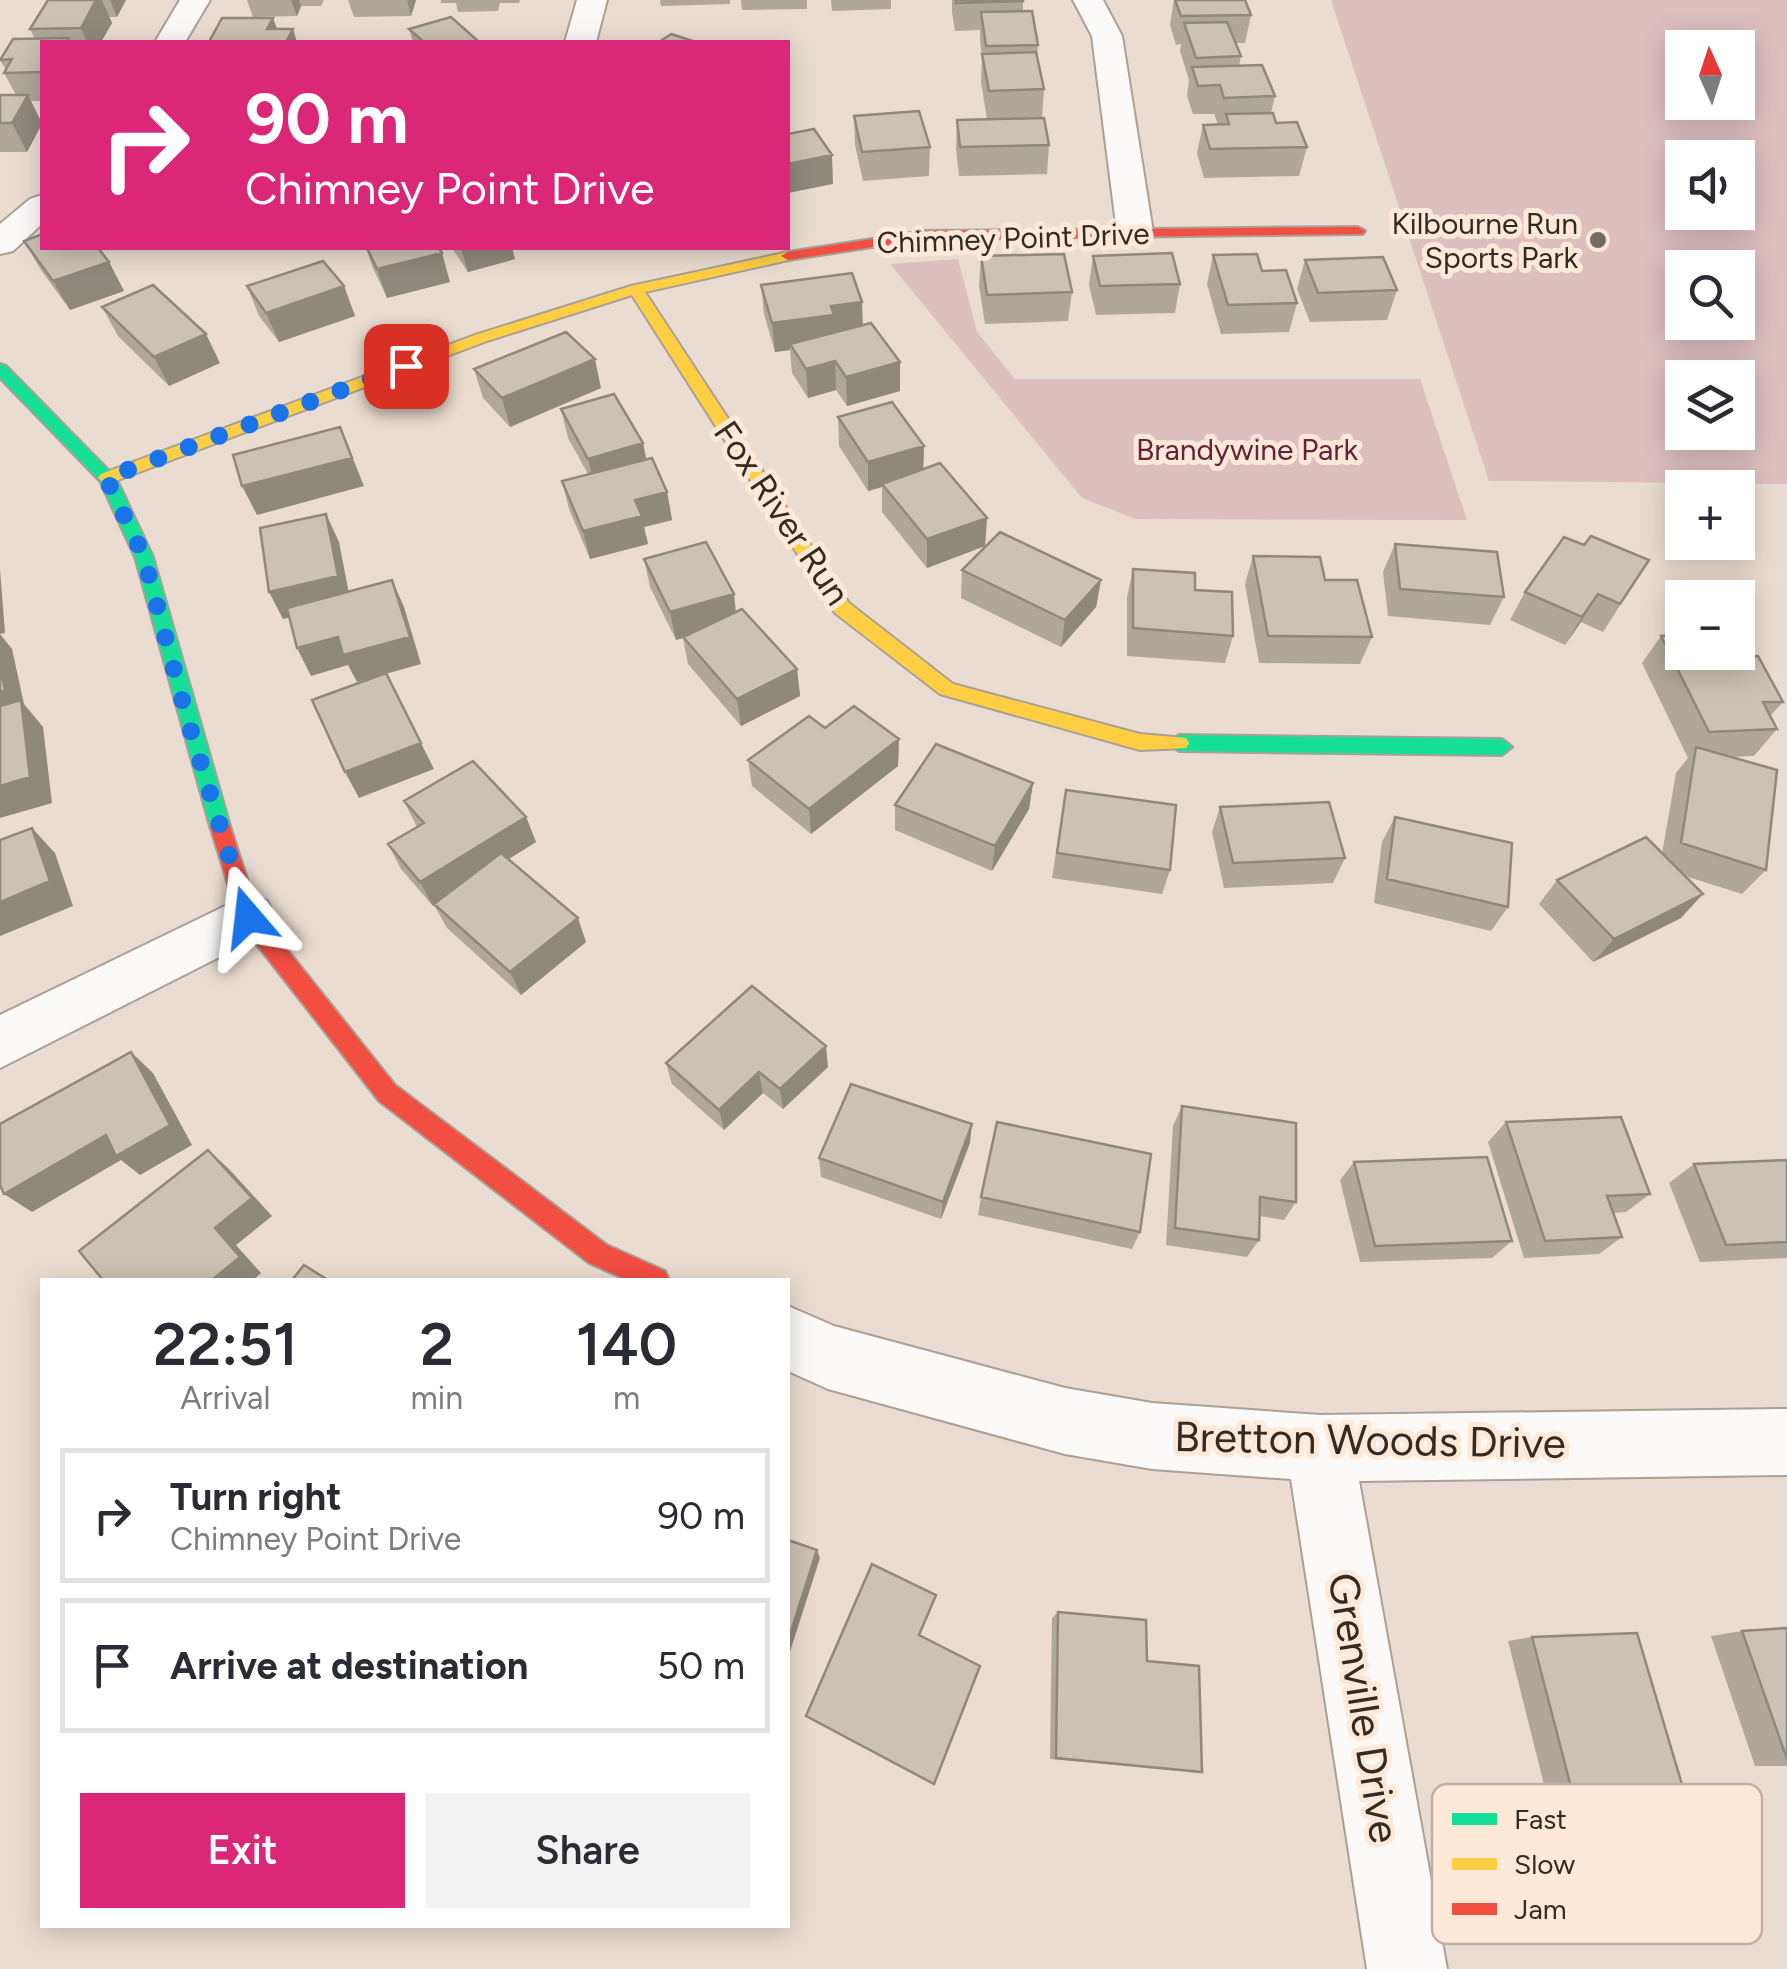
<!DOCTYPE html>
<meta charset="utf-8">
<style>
:root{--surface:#fff;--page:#f2f2f3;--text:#2b2b33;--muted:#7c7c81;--line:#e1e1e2;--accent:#db2777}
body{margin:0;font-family:Figtree,sans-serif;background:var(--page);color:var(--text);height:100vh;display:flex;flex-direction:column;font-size:38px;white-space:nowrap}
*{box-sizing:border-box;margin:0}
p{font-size:32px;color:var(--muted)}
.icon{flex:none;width:55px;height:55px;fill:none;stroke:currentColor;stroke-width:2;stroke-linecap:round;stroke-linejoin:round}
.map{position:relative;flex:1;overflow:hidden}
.panel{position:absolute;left:40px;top:1278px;width:750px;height:650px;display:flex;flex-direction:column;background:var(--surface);border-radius:0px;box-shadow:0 5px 25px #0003}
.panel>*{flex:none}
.banner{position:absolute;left:40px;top:40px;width:750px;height:210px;border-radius:0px;box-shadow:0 5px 25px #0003;background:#db2777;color:#fff;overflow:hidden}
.needle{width:65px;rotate:357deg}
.controls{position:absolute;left:1665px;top:30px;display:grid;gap:20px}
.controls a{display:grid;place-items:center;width:90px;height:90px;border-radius:0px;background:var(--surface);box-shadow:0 5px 25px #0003;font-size:50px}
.pin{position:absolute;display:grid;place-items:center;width:85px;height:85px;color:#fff;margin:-42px;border-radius:20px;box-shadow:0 5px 15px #0006}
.me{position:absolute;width:110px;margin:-55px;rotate:343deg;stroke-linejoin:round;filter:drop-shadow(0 0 8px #0008)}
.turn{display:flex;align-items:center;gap:35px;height:210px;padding:0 40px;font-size:45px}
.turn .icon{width:130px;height:130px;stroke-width:2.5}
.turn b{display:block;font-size:70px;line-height:85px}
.eta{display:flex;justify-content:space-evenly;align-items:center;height:170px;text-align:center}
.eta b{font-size:60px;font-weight:600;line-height:70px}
.cta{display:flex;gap:20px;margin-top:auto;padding:20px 40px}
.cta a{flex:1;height:115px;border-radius:0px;background:var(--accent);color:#fff;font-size:40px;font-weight:600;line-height:115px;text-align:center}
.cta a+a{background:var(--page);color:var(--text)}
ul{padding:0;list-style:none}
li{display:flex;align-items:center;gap:30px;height:135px;margin:0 20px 15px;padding:0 20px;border:5px solid var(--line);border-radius:0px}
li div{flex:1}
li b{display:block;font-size:38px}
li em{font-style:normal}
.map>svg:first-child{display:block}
.green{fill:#debfc0;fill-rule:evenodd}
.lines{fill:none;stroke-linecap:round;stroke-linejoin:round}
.street-casing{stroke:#aaa096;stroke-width:4}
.fast-casing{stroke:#aaa096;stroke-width:4}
.slow-casing{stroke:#aaa096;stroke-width:4}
.jam-casing{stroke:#aaa096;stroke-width:4}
.street{fill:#fcfaf8;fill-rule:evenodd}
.fast{fill:#16e098;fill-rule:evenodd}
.slow{fill:#ffcf43;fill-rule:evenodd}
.jam{fill:#f24e42;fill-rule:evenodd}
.wall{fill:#afa79a}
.shaded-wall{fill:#8f887d}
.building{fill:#ccc2b3;stroke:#8f887d;stroke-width:2.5}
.route{stroke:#1a73e8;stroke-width:18;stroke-dasharray:0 32.4}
.poi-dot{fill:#74685f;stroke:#fee9d8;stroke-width:4}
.labels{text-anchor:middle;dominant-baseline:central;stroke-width:10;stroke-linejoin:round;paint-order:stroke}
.far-poi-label{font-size:30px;fill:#342a22;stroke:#fee9d8;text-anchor:end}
.far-street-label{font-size:30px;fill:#342a22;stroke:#fee9d8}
.far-park-label{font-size:30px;fill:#652239;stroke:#fee9d8}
.street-label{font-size:35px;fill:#342a22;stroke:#fee9d8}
.near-street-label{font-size:42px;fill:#342a22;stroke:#fee9d8}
.key{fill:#fee9d8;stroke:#c1b0a1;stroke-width:2.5}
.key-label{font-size:28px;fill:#342a22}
</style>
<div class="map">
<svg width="1787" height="1969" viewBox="0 0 1787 1969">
<rect width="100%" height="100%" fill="#eadcd0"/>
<path class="green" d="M1331 0H1787V484L1489 481ZM1682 48H1738V102H1682ZM1682 158H1738V212H1682ZM1682 268H1738V322H1682ZM1682 378H1738V432H1682Z
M958 259 977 332 1015 379H1420L1467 520 1135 519 1082 498 890 264Z"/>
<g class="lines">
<g class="street-casing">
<path id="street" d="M180 0H210L185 42H155Z
M577 0H607L596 42H565Z
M1073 0H1103L1122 36 1153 232 1148 240 1135 243 1122 240 1117 232 1092 36Z
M42 195V224L13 251 0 254V224L30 199Z
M248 895 267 901 275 917 267 933 0 1068V1015Z
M788 1306 834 1326 1065 1388 1152 1403 1320 1415 1787 1409V1475L1359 1481 1447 1969H1367L1291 1479 1152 1469 1065 1454 828 1389 788 1371Z"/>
</g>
<g class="fast-casing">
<path id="fast" d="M0 364 6 366 116 478 153 557 230 826 227 832H213L210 826 135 557 100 481 0 378Z
M1179 735 1502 739 1512 747 1502 755 1179 751 1169 743Z"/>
</g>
<g class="slow-casing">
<path id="slow" d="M788 252 795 256 793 259 645 292 849 603 953 684 1140 734 1186 738 1189 743 1186 748 1140 750 940 694 835 613 632 295 487 341 113 482 107 484 98 478 101 474 475 335 631 286Z"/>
</g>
<g class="jam-casing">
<path id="jam" d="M1358 227 1365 231 1363 234 924 239 788 260 781 256 788 252 924 231Z
M220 818 230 826 258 913 395 1085 607 1245 665 1271 669 1280H627L589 1263 379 1101 240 923 210 826Z"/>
</g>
<use href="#street" class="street"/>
<use href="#fast" class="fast"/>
<use href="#slow" class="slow"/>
<use href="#jam" class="jam"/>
</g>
<path class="wall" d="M48 0H126L117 17H109L112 23 101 42H42V101H31L42 123 27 152H0V95H16L4 73 6 70 0 60 35 39 30 29Z
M247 0H324L321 6H301L297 16 253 17Z
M348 0H416L411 16 354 17Z
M441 0H520L519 3H500L498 11 458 12 456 3H441Z
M660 0H730V4L661 6Z
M741 0H807V9L742 10Z
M831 0H891V9L832 11Z
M952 0H1023V11L1038 45 1037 58 1044 89 1042 118 987 119 981 82 982 57 980 40V30L955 31 952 12Z
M1174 0H1245L1251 15 1245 43H1235L1241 56 1239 66 1275 96 1271 113 1276 123 1307 147 1299 176 1204 178 1197 153 1203 125 1218 124 1214 114H1193L1187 96 1189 80 1180 51 1181 44 1176 45 1170 25Z
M409 29 479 42H413Z
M854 116 930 147 929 176 863 181 855 145Z
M957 120 1049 145 1047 174 959 176 956 149Z
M24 241 109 262 124 291 70 310 41 270Z
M366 248H439L450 282 387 298 373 268Z
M452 248H512L515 259 468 272Z
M1213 255 1262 271 1297 303 1289 332 1221 334 1207 284Z
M981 256 1072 292 1068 321 985 324 979 286Z
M1093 256 1180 284 1175 313 1096 315 1089 285Z
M1305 260 1397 290 1387 320 1310 322 1297 289Z
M761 285 863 325 900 391 847 406 836 390 808 398 792 373 790 350 775 352 764 314Z
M247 286H344L355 316 279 342 259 316Z
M102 307 220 363 169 386 118 336Z
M474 369 601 388 510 427 483 398Z
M561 409 643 443 646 460 667 492 672 520 644 527 648 544 590 559 569 509 562 481 588 474 568 438Z
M838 417 924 446 923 469 987 518 985 546 927 568 882 512V487L868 491 839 446Z
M1395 544 1504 597 1490 625 1388 616 1383 572Z
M1584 545 1649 560 1603 632 1581 622 1565 645 1510 620 1525 592Z
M1253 556 1325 580 1372 637 1360 664 1259 663 1245 584Z
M644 559 736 611 797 669 800 696 741 726 688 664 683 638 676 640 650 587Z
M1133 569 1195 590 1233 636 1225 663 1127 656V597Z
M962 570 1101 580 1096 607 1061 647 961 598Z
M1661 636 1735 657 1783 702 1770 716 1777 729 1754 756 1730 757 1766 870 1742 894 1685 876 1681 918 1593 962 1539 904 1557 880 1662 854 1676 773 1688 758 1642 663Z
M825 728 899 739 898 766 811 834 752 786 748 760Z
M1033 783 1029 809 992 871 895 830V805Z
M1066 790 1170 870 1162 894 1052 878Z
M404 801 526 817 536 842 508 859 586 942 521 995 447 928 434 905 433 906 401 869 388 844 417 827Z
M1220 807 1345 858 1333 883 1224 888 1212 832Z
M1395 817 1508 907 1491 931 1374 903 1382 842Z
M666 1063 828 1067 783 1109 763 1093 724 1130 672 1084Z
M1182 1106 1296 1202 1284 1220 1260 1216 1259 1240 1247 1257 1166 1245 1173 1126Z
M1506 1122 1650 1194 1626 1212 1613 1213 1622 1237 1599 1254 1524 1258 1488 1142Z
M970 1143 941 1219 821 1177 819 1158Z
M1787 1160V1258L1700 1262 1669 1183 1694 1164Z
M1354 1162 1512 1241 1492 1258 1360 1262 1340 1180Z
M981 1197 1140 1232 1132 1249 978 1215Z
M1058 1612 1147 1661 1202 1772 1050 1759 1052 1618Z
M1787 1628V1766H1755L1711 1636 1742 1631Z
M1532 1637 1592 1868 1564 1864 1508 1641Z"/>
<path class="shaded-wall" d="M96 0H102L112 23 101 42H87L81 28Z
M110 0H126L117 17Z
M291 0H299L301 6 297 16Z
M407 0H416L411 16Z
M273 18 282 42 267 29Z
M293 29 297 42H286Z
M28 95 42 124 27 152 12 123Z
M832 155 833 184 788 193V164Z
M461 248H512L515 259 468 272Z
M442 253 450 282 387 298 377 269Z
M109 262 124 291 70 310 53 281Z
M344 286 355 316 279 342 266 313Z
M862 302 863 331 790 344V350L775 352 772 323 831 306Z
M206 334 220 363 169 386 154 357Z
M595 359 601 388 510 427 502 398Z
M835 361 836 390 808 398 806 369Z
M900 362V391L847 406 846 377Z
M340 427 364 486 257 515 242 486Z
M643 443 649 472 595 488 588 459Z
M924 446 923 475 882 484V487L868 491V462Z
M667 492 672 520 644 527 648 544 590 559 583 531 635 500Z
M326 514 339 542 351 604 283 619 269 592Z
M987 518 985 546 927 568V539Z
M0 569 5 633 0 634 12 649 24 704 43 727 52 803 0 818Z
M392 580 404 607 421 664 357 682 348 665 311 676 297 648Z
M1101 580 1096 607 1061 647 1065 620Z
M734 594 737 622 676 640 670 612Z
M1598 594 1581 622 1565 645 1582 617Z
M797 669 800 696 741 726 737 699Z
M899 739 898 766 811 834 809 809Z
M421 743 434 769 359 798 345 772Z
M1033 783 1029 809 992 871 995 846Z
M526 817 536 842 433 906 420 882Z
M32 828 55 853 73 906 0 936V902Z
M1703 894 1681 918 1593 962 1614 939Z
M578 918 586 942 521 995 510 972Z
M826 1046 828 1067 783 1109 780 1089Z
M131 1052 153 1073 192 1145 140 1175 121 1160 32 1212 4 1194Z
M759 1072 763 1093 724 1130 719 1110Z
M972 1124 970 1143 941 1219 943 1202Z
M208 1150 229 1169 272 1216 236 1245 261 1273 253 1280H212L215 1228Z
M817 1550 820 1558 788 1658V1641Z"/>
<path class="building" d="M48 0H96L81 28 30 29Z
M956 0H1023V1L956 3Z
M1175 0H1245L1251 15 1181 16Z
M1032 11 1038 45 986 46 981 12Z
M451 17 479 42H424L409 29Z
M222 18H273L267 29H293L286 42H209Z
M1227 22 1241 56 1196 58 1184 23Z
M671 34 696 42H659Z
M69 38 67 42H42V72L4 73 12 59 0 60 13 39Z
M1036 52 1044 89 989 91 982 54Z
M1262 65 1275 96 1224 98 1220 85 1198 86 1192 67Z
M0 95H28L12 123H0Z
M919 111 930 147 862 152 854 116Z
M1273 113 1276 123 1297 122 1307 147 1210 149 1203 125 1229 124 1226 114Z
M1044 118 1049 145 960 147 957 120Z
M814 129 832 155 788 164V134Z
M42 234V248H98L109 262 53 281 24 241Z
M367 248H439L442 253 377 269Z
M1172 253 1180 284 1100 286 1093 256Z
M1064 254 1072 292 987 295 981 256Z
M1257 254 1262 271 1286 270 1297 303 1228 305 1213 255Z
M1383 257 1397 290 1318 293 1305 260Z
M323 261 344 286 266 313 247 286Z
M852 273 862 302 831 306 834 315 772 323 761 285Z
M153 285 206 334 154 357 102 307Z
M871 323 900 362 846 377 835 361 806 369 790 344Z
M566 332 595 359 502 398 474 369Z
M614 394 643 443 588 459 561 409Z
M892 402 924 446 868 462 838 417Z
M340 427 352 458 242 486 233 455Z
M652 458 667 492 635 500 642 516 583 531 562 481Z
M940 463 987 518 927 539 882 484Z
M326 514 338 576 269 592 260 528Z
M1000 532 1101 580 1065 620 962 570Z
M1591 536 1649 560 1620 604 1598 594 1582 617 1525 592 1564 537 1584 545Z
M706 542 734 594 670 612 644 559Z
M1395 544 1497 552 1504 597 1400 589Z
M1253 556 1320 557 1325 580H1357L1372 637 1268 636Z
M1133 569 1195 573V590L1232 592 1233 636 1133 628Z
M392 580 410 637 343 655 338 637 297 648 287 608Z
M742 609 797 669 737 699 683 637Z
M1682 635V652H1732L1735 657 1758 656 1783 702H1763L1777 729 1709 732 1661 636Z
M0 666 5 690 0 692Z
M386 673 421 743 345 772 312 700Z
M21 700 30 777 0 786V706Z
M854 706 899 739 809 809 748 760 809 716 825 728Z
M936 744 1033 783 995 846 895 805Z
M1696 747 1777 770 1766 870 1681 843Z
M473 761 526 817 420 882 388 844 424 823 404 801Z
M1066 790 1176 805 1170 870 1057 853Z
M1329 802 1345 858 1233 863 1220 807Z
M1395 817 1512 843 1508 907 1387 879Z
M32 828 50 881 0 902V840Z
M1646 837 1703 894 1614 939 1557 880Z
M501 853 578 918 510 972 434 904Z
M752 986 826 1046 780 1089 759 1072 719 1110 666 1063Z
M131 1052 170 1125 116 1156 106 1135 4 1194 0 1185V1124Z
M851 1084 972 1124 943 1202 819 1158Z
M1182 1106 1296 1123V1202L1260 1197 1259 1240 1175 1228Z
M1621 1117 1650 1194 1607 1196 1622 1237 1545 1241 1506 1122Z
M997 1122 1151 1154 1140 1232 981 1197Z
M208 1150 252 1198 215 1228 240 1257 212 1280H103L79 1251Z
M1487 1157 1512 1241 1375 1246 1354 1162Z
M1787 1160V1242L1726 1245 1694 1164Z
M304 1265 328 1280H292Z
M788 1540 817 1550 788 1641Z
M872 1564 936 1595 919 1635 980 1666 934 1784 806 1716Z
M1058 1612 1146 1620 1147 1661 1199 1666 1202 1772 1056 1758Z
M1787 1628V1759L1742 1631Z
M1637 1633 1705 1862 1592 1868 1532 1637Z"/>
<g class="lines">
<path class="route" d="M248 917 186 715 144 557 106 478 406 366"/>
</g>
<circle class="poi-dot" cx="1598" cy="240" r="10"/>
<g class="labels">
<g class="far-poi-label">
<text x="1578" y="223">Kilbourne Run<tspan x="1578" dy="34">Sports Park</tspan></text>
</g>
<g class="far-street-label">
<text transform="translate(1013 238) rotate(-2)">Chimney Point Drive</text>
</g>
<g class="far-park-label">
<text x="1247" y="449">Brandywine Park</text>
</g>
<g class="street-label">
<text transform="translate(782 513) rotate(56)">Fox River Run</text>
</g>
<g class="near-street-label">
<text transform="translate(1370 1440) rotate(1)">Bretton Woods Drive</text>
<text transform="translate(1364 1708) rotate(81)">Grenville Drive</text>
</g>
</g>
<rect x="1432" y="1784" width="330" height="160" rx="15" class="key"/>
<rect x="1452" y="1813" width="45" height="12" fill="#16e098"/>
<rect x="1452" y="1858" width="45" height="12" fill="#ffcf43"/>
<rect x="1452" y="1903" width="45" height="12" fill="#f24e42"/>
<g class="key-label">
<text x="1514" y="1829">Fast</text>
<text x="1514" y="1874">Slow</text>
<text x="1514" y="1919">Jam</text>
</g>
</svg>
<div class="controls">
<a><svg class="needle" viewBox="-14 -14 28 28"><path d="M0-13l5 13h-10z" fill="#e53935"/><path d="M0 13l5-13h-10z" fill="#7c7c81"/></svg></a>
<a><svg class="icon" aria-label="sound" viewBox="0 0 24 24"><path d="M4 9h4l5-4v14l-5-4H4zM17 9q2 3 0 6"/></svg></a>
<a><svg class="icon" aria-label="search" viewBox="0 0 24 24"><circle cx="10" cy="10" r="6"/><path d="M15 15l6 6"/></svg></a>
<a><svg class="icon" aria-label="layers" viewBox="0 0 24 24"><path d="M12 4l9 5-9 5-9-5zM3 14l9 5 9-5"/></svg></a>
<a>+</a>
<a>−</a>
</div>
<div class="pin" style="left:406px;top:366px;background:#d93025"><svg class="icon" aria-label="arrive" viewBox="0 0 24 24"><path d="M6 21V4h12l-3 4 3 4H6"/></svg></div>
<svg class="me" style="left:248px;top:917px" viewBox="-20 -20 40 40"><path d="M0-17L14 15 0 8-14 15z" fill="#1a73e8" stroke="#fff" stroke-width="4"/></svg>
<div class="banner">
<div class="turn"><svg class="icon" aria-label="right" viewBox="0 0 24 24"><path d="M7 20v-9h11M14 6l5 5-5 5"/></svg><div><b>90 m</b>Chimney Point Drive</div></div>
</div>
<section class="panel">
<div class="eta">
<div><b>22:51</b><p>Arrival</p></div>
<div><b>2</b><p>min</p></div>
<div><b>140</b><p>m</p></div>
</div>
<ul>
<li><svg class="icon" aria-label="right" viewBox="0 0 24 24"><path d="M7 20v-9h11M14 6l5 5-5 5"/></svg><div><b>Turn right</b><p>Chimney Point Drive</p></div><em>90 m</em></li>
<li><svg class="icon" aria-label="arrive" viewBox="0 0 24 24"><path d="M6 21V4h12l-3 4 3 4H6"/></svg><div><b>Arrive at destination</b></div><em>50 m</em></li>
</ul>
<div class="cta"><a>Exit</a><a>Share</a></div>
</section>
</div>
